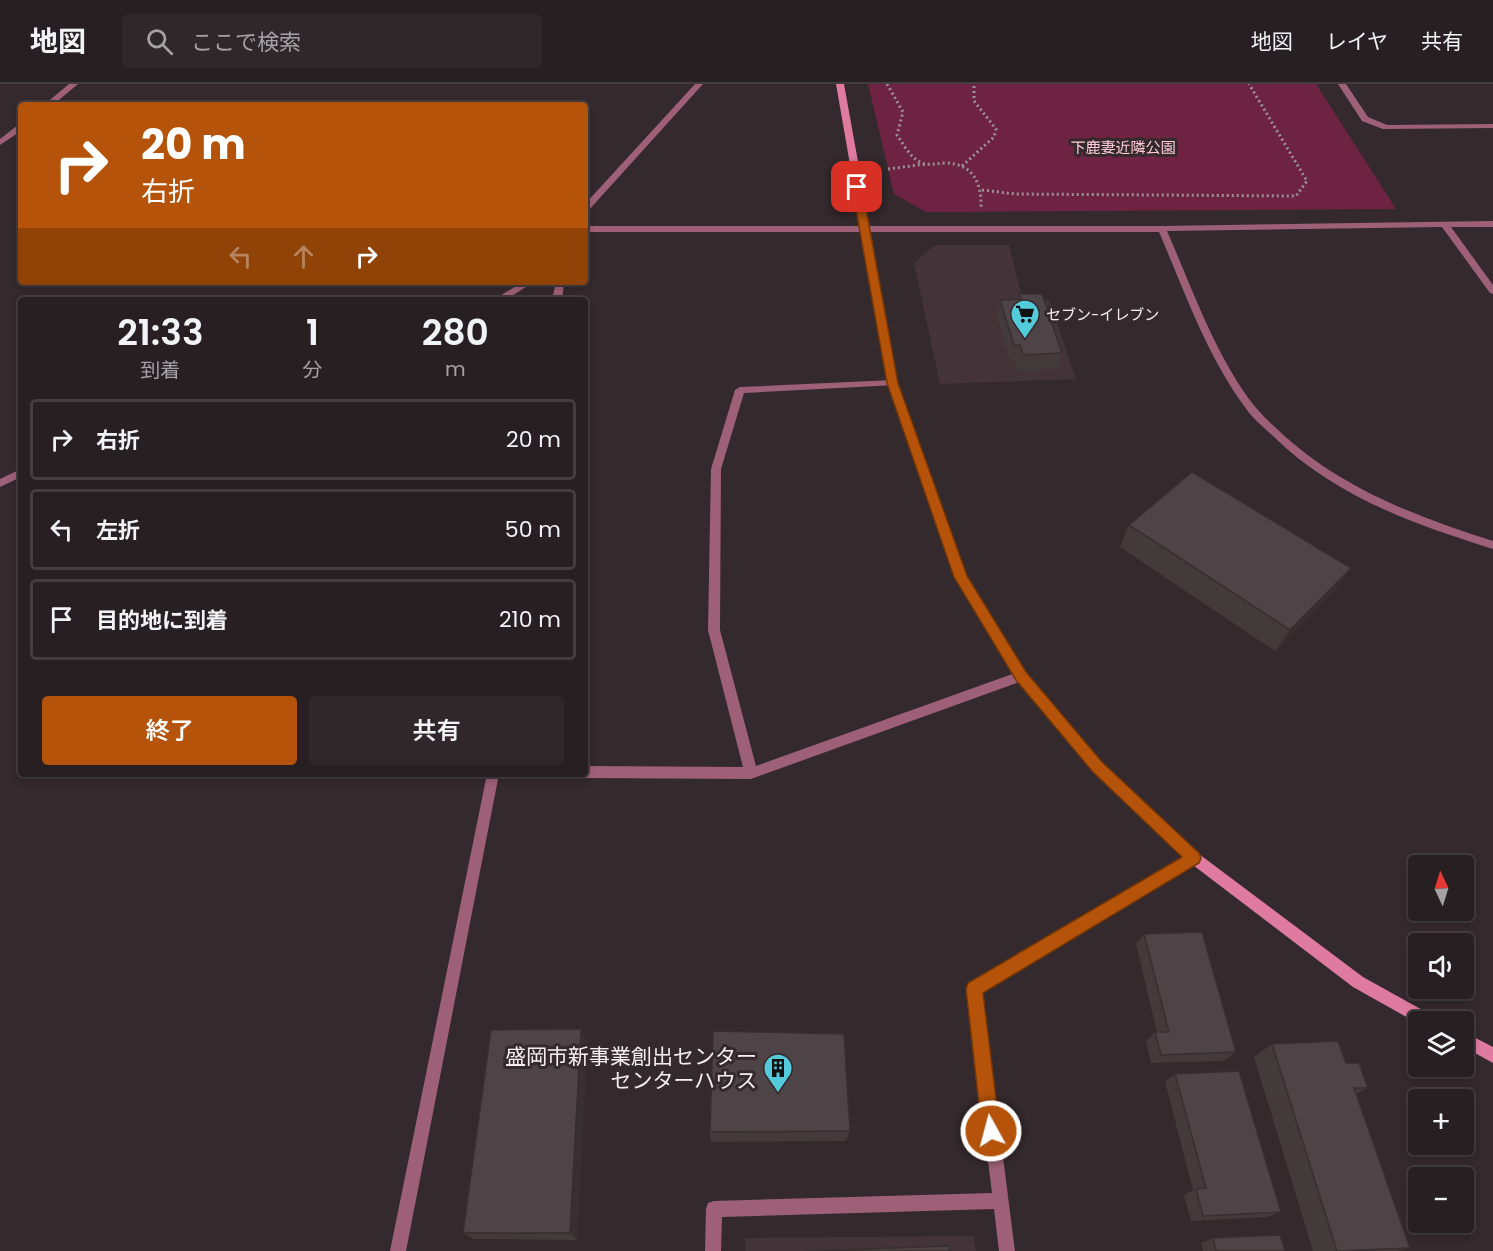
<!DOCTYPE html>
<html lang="ja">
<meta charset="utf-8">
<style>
:root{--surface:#271f22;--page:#2f272a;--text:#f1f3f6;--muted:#a4a2a5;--line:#433d40;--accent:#b45309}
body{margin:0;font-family:Poppins,"Noto Sans JP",sans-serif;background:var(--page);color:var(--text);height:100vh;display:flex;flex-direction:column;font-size:22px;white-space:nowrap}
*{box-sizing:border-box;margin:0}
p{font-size:20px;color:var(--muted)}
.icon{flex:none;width:33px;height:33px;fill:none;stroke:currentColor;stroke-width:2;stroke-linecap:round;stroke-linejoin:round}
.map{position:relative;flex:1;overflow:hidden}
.panel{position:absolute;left:18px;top:213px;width:570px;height:480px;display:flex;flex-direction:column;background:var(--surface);border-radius:6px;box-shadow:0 3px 9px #0003,0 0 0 2px var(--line)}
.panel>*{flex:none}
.hud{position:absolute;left:18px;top:18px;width:570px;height:183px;border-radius:6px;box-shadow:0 3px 9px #0003,0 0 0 2px var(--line);background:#b45309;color:#fff;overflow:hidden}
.needle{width:39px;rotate:356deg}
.controls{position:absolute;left:1408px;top:771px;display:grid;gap:12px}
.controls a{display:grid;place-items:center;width:66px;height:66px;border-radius:6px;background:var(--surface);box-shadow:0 3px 9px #0003,0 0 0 2px var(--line);font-size:30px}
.pin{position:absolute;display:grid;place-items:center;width:51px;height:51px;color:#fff;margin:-26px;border-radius:12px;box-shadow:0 3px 9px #0006}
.me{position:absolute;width:66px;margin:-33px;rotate:353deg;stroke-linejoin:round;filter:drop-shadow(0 0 4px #0008)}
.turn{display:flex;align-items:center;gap:21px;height:126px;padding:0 24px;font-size:27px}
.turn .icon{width:78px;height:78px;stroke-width:2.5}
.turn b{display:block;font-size:42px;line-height:51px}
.lanes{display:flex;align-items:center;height:57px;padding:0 24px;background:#0003;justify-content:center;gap:30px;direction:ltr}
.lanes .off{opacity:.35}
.eta{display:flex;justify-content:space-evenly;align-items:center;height:102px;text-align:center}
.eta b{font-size:36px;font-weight:600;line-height:42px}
.primary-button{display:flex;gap:12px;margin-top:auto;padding:12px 24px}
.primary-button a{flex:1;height:69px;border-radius:6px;background:var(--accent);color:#fff;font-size:24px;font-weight:600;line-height:69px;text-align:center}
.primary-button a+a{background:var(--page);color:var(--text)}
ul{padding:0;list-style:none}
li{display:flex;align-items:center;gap:18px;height:81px;margin:0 12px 9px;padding:0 12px;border:3px solid var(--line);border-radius:6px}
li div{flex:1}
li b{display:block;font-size:22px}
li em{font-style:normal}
header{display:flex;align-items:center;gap:36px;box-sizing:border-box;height:84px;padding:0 30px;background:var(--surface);border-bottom:2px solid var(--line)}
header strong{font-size:28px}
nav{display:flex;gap:33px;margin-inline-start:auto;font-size:21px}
.search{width:420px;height:54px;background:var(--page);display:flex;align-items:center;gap:15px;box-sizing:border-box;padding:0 21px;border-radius:6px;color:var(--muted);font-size:22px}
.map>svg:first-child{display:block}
.built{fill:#443439}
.green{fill:#6f2343}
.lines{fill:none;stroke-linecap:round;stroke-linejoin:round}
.path{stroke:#9b9295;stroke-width:3;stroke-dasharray:2 3;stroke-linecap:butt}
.street{fill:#9e6076;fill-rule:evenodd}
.secondary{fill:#de7b9f;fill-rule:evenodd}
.wall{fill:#433a3c}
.shaded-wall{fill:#372f31}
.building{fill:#4e4346;stroke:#372f31;stroke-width:1.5}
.route{fill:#b45309;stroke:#753606;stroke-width:1.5}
.labels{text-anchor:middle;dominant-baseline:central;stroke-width:6;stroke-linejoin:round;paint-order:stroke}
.far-park-label{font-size:15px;fill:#fec9d9;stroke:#34292d}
.far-poi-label{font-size:15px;fill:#f6eff1;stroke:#34292d;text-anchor:start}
.near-poi-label{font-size:21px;fill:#f6eff1;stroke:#34292d;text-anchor:end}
</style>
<header>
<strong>地図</strong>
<div class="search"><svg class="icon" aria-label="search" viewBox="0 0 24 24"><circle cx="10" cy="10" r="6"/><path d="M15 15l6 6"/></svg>ここで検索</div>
<nav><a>地図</a><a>レイヤ</a><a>共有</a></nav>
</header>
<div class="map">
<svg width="1493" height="1167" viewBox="0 0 1493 1167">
<rect width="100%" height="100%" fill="#34292d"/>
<path class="built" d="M935 161H1009L1023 216H1049L1076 295 940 300 914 179Z
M974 1152 976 1167H745V1154Z"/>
<path class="green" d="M868 0H1316L1396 125 926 128 894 110Z"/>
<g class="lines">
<path class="path" d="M887 0 903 28 897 51C904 61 910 74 922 79 930 82 937 79 946 79 973 80 982 99 981 124
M962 82 994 53 996 45 974 17V0
M888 85 926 80
M982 106 1015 110 1296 112 1307 97 1249 0"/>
<path class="street" d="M69 0H78L53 21H44Z
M695 0H703L588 127 585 128V120Z
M1338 0H1346L1368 33 1387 41 1493 40V44L1383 45 1362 37Z
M18 41H21V47L0 61V55Z
M1493 137V143H1451L1493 201V210L1490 209 1442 143 1167 147C1192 204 1213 265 1249 315 1257 326 1267 336 1277 345 1338 403 1414 432 1493 457V465C1413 440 1334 412 1273 352 1262 342 1250 332 1242 319 1205 267 1184 206 1159 148H585V142H1162Z
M523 198H534L505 216H493Z
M556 198H564L562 216H552Z
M893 296 898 299 896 301 744 309 721 385 720 546 756 682 1021 587 1025 588 1027 592 1025 596 751 695 585 694 580 692V690H585V682L743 683 708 546 711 385 735 306 740 303Z
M21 385V393L0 403V395Z
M487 690H499L406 1167H390Z
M1194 768 1199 770 1201 774 1199 778 982 909 1015 1167H999L994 1125 722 1133 721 1167H705L706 1125 708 1119 714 1117 992 1109 967 905 969 900Z"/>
<path class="secondary" d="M836 0H844L898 299 966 492 1025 588 1102 678 1199 770 1363 893 1435 933 1437 938H1419V940L1353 903 1189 778 1092 686 1017 596 955 493 888 299Z
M1464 948 1493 963V979L1464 963Z"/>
</g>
<path class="wall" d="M1019 210 1062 269 1057 285 1019 287 1016 277H1010L997 232 1000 216 1018 215Z
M1129 441 1351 484 1335 506 1275 567 1120 463Z
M1144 850 1236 968 1224 977 1151 979 1146 957 1155 948H1157L1136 860Z
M581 945 587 958 577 1156 474 1155 463 1149Z
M1272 960 1346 979 1368 1004 1356 1010 1410 1164 1397 1167H1313L1254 973Z
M1175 990 1281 1128 1267 1133 1191 1137 1184 1111 1193 1106 1165 998Z
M850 1047 846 1057 711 1058 710 1048Z
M1213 1154 1285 1167H1203L1201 1159Z"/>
<path class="shaded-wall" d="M1351 484 1335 506 1275 567 1290 546Z
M581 945 587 958 577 1156 570 1149Z"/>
<path class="building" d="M1019 210H1042L1062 269 1023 271 1020 261H1014L1000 216 1021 215Z
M1192 388 1351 484 1290 546 1129 441Z
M1202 848 1236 968 1161 971 1155 948H1169L1144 850Z
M581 945 570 1149H463L491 946Z
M713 947 844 950 850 1047 710 1048Z
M1338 957 1346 979H1359L1368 1004H1354L1410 1164 1337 1167 1272 960Z
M1239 987 1281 1128 1203 1132 1196 1105 1206 1104 1175 990Z
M1280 1151 1285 1167H1216L1213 1154Z
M949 1162 950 1167H806Z"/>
<path class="route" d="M857 100 862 103 898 299 967 492 1026 588 1102 678 1199 769 1201 774 1199 779 983 909 1000 1047 998 1053 991 1055 985 1053 982 1047 966 905 968 899 1182 773 1092 687 1016 596 954 493 887 299 852 103Z"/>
<defs>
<g id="supermarket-pin" transform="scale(1.5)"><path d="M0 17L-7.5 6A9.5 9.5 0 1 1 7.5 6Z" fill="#53cbdb" stroke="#34292d"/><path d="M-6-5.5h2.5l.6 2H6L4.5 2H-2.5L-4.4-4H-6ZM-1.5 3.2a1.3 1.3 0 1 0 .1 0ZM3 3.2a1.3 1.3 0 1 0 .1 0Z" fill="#111"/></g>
<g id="building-pin" transform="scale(1.5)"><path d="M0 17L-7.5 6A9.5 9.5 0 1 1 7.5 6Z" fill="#53cbdb" stroke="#34292d"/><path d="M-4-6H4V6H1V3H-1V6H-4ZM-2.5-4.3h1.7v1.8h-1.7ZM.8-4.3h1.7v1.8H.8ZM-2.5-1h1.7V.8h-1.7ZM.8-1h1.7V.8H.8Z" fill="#111"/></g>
</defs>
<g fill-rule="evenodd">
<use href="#supermarket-pin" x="1025" y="230"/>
<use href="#building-pin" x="778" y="984"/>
</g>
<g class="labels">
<g class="far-park-label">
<text x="1123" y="63">下鹿妻近隣公園</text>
</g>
<g class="far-poi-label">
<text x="1046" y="230">セブン-イレブン</text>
</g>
<g class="near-poi-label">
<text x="757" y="972">盛岡市新事業創出センター<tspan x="757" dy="24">センターハウス</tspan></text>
</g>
</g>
</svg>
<div class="controls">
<a><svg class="needle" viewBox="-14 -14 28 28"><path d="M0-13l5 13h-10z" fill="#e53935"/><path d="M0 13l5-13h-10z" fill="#a4a2a5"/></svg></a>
<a><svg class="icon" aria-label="sound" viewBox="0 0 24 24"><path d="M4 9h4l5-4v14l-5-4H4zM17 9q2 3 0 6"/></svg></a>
<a><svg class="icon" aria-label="layers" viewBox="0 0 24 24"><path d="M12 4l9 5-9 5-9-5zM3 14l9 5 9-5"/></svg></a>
<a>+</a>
<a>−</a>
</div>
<div class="pin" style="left:857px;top:103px;background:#d93025"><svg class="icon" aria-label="arrive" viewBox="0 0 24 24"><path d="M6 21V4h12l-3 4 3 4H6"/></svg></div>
<svg class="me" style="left:991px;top:1047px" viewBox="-20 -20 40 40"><circle r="17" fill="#b45309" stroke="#fff" stroke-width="3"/><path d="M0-11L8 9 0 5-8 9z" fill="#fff"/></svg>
<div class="hud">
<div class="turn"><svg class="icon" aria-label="right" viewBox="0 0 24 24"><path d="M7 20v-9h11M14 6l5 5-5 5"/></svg><div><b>20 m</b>右折</div></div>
<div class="lanes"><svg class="icon off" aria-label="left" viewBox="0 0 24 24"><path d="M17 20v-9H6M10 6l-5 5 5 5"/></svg><svg class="icon off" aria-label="ahead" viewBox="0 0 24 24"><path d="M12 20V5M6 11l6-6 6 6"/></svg><svg class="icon" aria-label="right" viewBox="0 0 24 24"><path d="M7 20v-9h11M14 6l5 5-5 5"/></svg></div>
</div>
<section class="panel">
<div class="eta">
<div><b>21:33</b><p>到着</p></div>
<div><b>1</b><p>分</p></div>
<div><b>280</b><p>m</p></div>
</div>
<ul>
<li><svg class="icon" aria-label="right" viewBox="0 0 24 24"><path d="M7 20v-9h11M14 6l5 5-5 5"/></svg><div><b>右折</b></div><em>20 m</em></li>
<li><svg class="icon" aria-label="left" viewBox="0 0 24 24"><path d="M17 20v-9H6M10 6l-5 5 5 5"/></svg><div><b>左折</b></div><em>50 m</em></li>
<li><svg class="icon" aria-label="arrive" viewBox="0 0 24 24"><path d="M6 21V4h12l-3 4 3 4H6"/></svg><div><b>目的地に到着</b></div><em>210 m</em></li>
</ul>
<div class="primary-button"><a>終了</a><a>共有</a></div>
</section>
</div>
